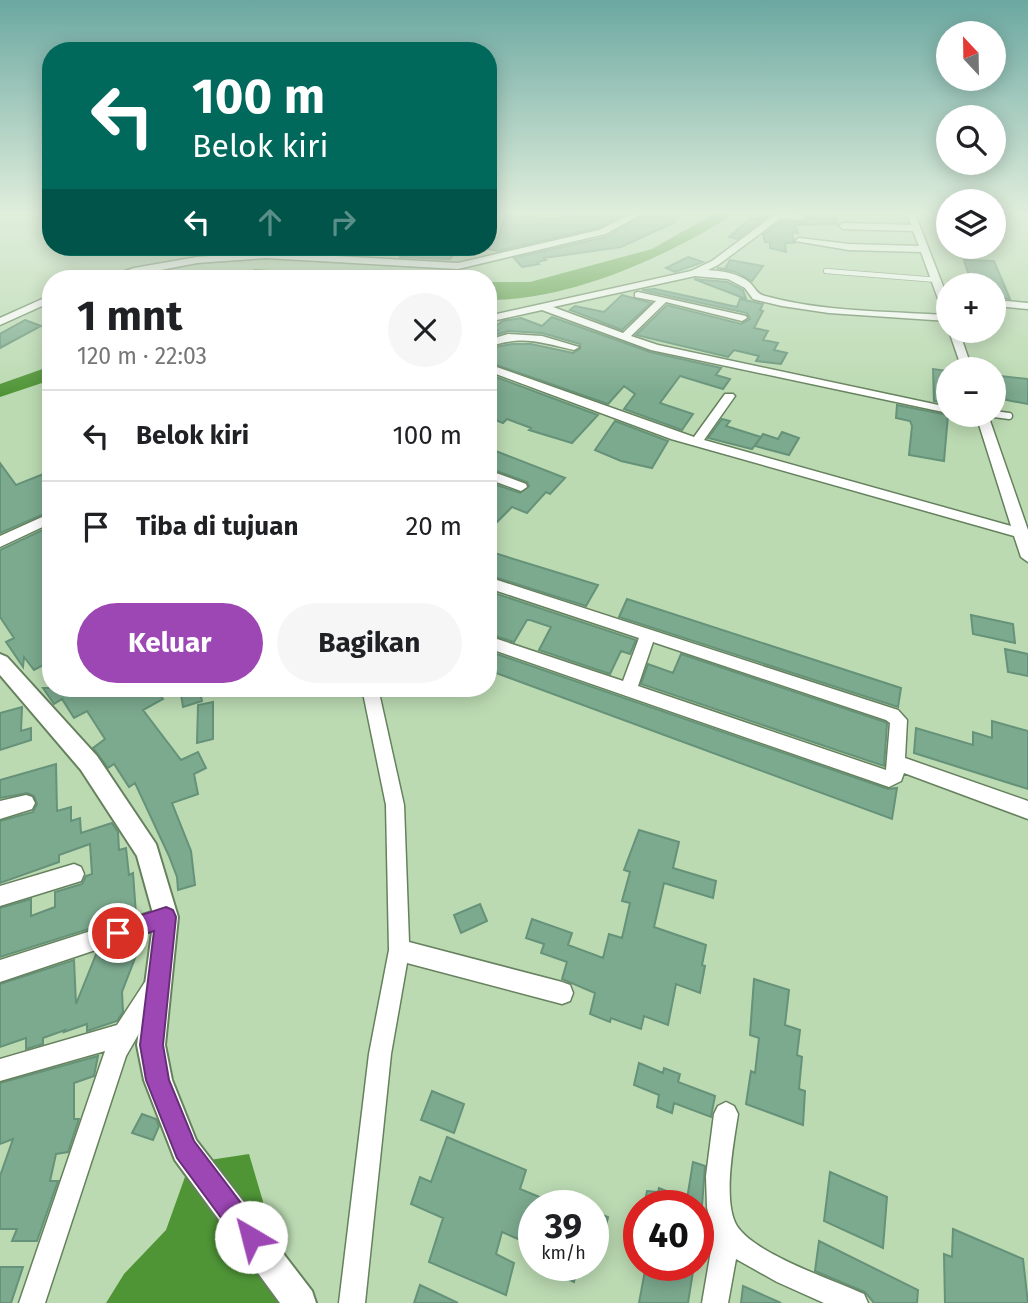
<!DOCTYPE html>
<html lang="id">
<meta charset="utf-8">
<style>
:root{--surface:#fff;--page:#f6f6f6;--text:#202124;--muted:#757577;--line:#e0e0e0;--accent:#9d47b5}
body{margin:0;font-family:"Fira Sans",sans-serif;background:var(--page);color:var(--text);height:100vh;display:flex;flex-direction:column;font-size:26px;white-space:nowrap}
*{box-sizing:border-box;margin:0}
p{font-size:23px;color:var(--muted)}
.icon{flex:none;width:38px;height:38px;fill:none;stroke:currentColor;stroke-width:2;stroke-linecap:round;stroke-linejoin:round}
.map{position:relative;flex:1;overflow:hidden}
.sheet{position:absolute;left:42px;top:270px;width:455px;height:427px;display:flex;flex-direction:column;background:var(--surface);border-radius:28px;box-shadow:0 4px 18px #0003}
.sheet>*{flex:none}
.top-card{position:absolute;left:42px;top:42px;width:455px;height:214px;border-radius:28px;box-shadow:0 4px 18px #0003;background:#00695c;color:#fff;overflow:hidden}
.needle{width:46px;rotate:338deg}
.buttons{position:absolute;left:936px;top:21px;display:grid;gap:14px}
.buttons a{display:grid;place-items:center;width:70px;height:70px;border-radius:50%;background:var(--surface);box-shadow:0 4px 18px #0003;font-size:35px}
.speed{position:absolute;left:518px;top:1190px;display:flex;gap:14px;font-size:35px;font-weight:700;text-align:center}
.speed>*{display:grid;place-content:center;width:91px;height:91px;border-radius:50%;background:var(--surface);box-shadow:0 4px 18px #0003;line-height:1}
.speed small{font-size:18px;font-weight:400}
.speed .limit{border:10px solid #d22;background:#fff;color:#111}
.pin{position:absolute;display:grid;place-items:center;width:60px;height:60px;color:#fff;margin:-30px;border:4px solid #fff;border-radius:50%;box-shadow:0 2px 7px #0007}
.me{position:absolute;width:77px;margin:-38px;rotate:323deg;stroke-linejoin:round;filter:drop-shadow(0 0 5px #0008)}
.turn{display:flex;align-items:center;gap:24px;height:147px;padding:0 35px;font-size:32px}
.turn .icon{width:91px;height:91px;stroke-width:2.5}
.turn b{display:block;font-size:49px;line-height:60px}
.lanes{display:flex;align-items:center;height:66px;padding:0 35px;background:#0003;justify-content:center;gap:35px;direction:ltr}
.lanes .off{opacity:.35}
.round{display:grid;place-items:center;flex:none;width:74px;height:74px;border-radius:37px;background:var(--page)}
.headline{display:flex;align-items:center;justify-content:space-between;height:119px;padding:0 35px}
h1{font-size:42px;font-weight:700;line-height:52px}
.action{display:flex;gap:14px;margin-top:auto;padding:14px 35px}
.action a{flex:1;height:80px;border-radius:42px;background:var(--accent);color:#fff;font-size:28px;font-weight:700;line-height:80px;text-align:center}
.action a+a{background:var(--page);color:var(--text)}
ul{padding:0;list-style:none}
li{display:flex;align-items:center;gap:21px;height:91px;padding:0 35px;border-top:2px solid var(--line)}
li div{flex:1}
li b{display:block;font-size:26px}
li em{font-style:normal}
.map>svg:first-child{display:block}
.water{fill:#4f9536}
.building{fill:#7caa8f;stroke:#659278;stroke-width:2}
.lines{fill:none;stroke-linecap:round;stroke-linejoin:round}
.service-far1-casing{stroke:#65815d;stroke-width:6}
.service-casing{stroke:#65815d;stroke-width:9}
.minor-casing{stroke:#65815d;stroke-width:3}
.tertiary-casing{stroke:#65815d;stroke-width:4}
.service-far1{stroke:#fff;stroke-width:4.5}
.service{stroke:#fff;stroke-width:6}
.minor{fill:#fff;fill-rule:evenodd}
.tertiary{fill:#fff;fill-rule:evenodd}
.route{fill:#9d47b5;stroke:#662e76;stroke-width:2}
</style>
<div class="map">
<svg width="1028" height="1303" viewBox="0 0 1028 1303">
<rect width="100%" height="100%" fill="#bbdab2"/>
<path class="water" d="M719 211H739C671 255 570 301 488 300V282H530L652 249Z
M254 269 395 278H239Z
M51 366V380L0 397V384Z
M249 1154 293 1303H106L124 1274 166 1230 190 1163Z"/>
<path class="building" d="M506 211 527 212 526 217 559 219 564 213 572 214V211H631L598 228 497 251 488 249V235L499 237Z
M650 211H687L671 220 675 222 621 247 544 258 546 260 537 262 539 264 522 267 514 258 606 237Z
M765 211H774L737 239 729 237 751 218 759 220 758 217Z
M792 211H830L838 224 795 225 798 233 792 232 794 243H785L786 252 770 248V242H765L763 235 782 221 803 223 810 217 808 214Z
M418 247H460L450 259 399 257 407 255 410 250H418Z
M688 257 703 262 675 272 666 268Z
M730 260 763 266 752 281 736 272 717 268 725 269Z
M964 260 994 261 1010 299 994 297V285H972Z
M694 279 727 282 743 290 746 299Z
M655 289 737 307 740 299 763 304 760 310 763 311 754 328 768 331 763 340 778 343 774 350 787 353 781 364 756 361 759 356 734 350 728 357 636 335 667 305 741 324 750 319 747 313 642 290Z
M622 295 651 303 622 330 570 310 575 306 604 312Z
M552 317 650 352 721 368 716 375 730 379 723 389 680 376 660 403 693 414 682 430 624 409 635 394 624 386 608 404 488 362V354L496 347 512 344H531L573 353 580 349V344L542 333 508 331 488 337 498 330 492 328 503 321 521 318 542 326Z
M25 320 41 326 0 348V334Z
M933 369 947 371 948 404 934 401Z
M488 374 598 415 572 443 529 430 531 428 507 419 503 423 488 417Z
M1000 376 1028 379V404L1006 400Z
M897 405 948 415 944 461 909 455 912 426 910 421 896 418Z
M722 419 730 421 726 426 761 437 752 449 708 438Z
M615 421 668 441 652 468 621 461 595 450Z
M782 432 799 438 789 455 755 446 763 434 778 439Z
M488 448 565 478 550 494 546 492 527 513 512 507 488 531V482L520 493 529 486 527 482 488 468Z
M0 463 16 485 51 471V511L0 533Z
M51 526V661L34 670 24 657 23 667 6 642 14 638 0 617V550Z
M488 551 572 577 598 585 586 606 488 575Z
M488 591 636 640 630 654 621 651 610 674 539 650 551 627 530 620H527L514 642 488 634V623L496 611 488 609Z
M627 599 901 688 898 707 619 617Z
M971 615 1013 624 1015 643 973 634Z
M1005 649 1028 654V676L1008 672Z
M488 651 888 789 897 788 892 819 488 670Z
M681 654 885 722 887 724 884 766 641 684 648 664 673 673Z
M43 688H83L78 692 86 688H128L133 695 146 688H154L163 699 143 710 181 760 198 752 206 768 194 774 198 794 172 803 191 851 195 885 178 890 177 877 169 856 135 783 129 787 114 764 108 768 93 748 105 739 87 711 74 718 62 699 54 704Z
M180 688H199L202 701 183 707Z
M213 702V739L197 743 198 705Z
M22 707 21 731 31 728V740L0 750V713Z
M992 721 1028 731V789L914 753 916 728 973 745V732L992 738Z
M56 764 57 811 71 807V821L80 818 81 833 112 823 118 832 119 850 126 848 129 875 133 873 136 914 0 957V908L31 899V916L55 907V892L82 884 86 876 92 874 90 844 59 855V862L0 883V821L33 812 37 804 34 796 27 793 0 798V780Z
M639 830 679 842 673 868 716 881 713 898 664 883 654 927 706 945 702 965 705 966 700 993 676 984 668 1025 644 1016 641 1029 611 1018 610 1022 590 1014 595 993 562 979 567 962 541 953 544 944 526 938 532 919 572 933 568 945 603 958 609 934 622 938 630 903 622 901 630 872 624 870Z
M480 904 487 921 461 933 454 915Z
M103 950 137 953 122 992 123 1012 117 1021 87 1031V1024L64 1032 65 1030 43 1038V1044L26 1049V1038L0 1047V984L74 960 76 1004 97 952Z
M754 979 789 990 785 1025 800 1030 797 1055 802 1057 799 1089 805 1091 803 1125 746 1104 751 1071 755 1073 759 1038 750 1035Z
M98 1056 94 1076 74 1083V1119H79L68 1152 56 1154 50 1181H58L37 1241H12L17 1229H0V1176L13 1139 0 1144V1083Z
M639 1063 663 1073 664 1068 680 1074 678 1082 715 1096 711 1117 674 1103 672 1113 657 1107 659 1095 634 1085Z
M432 1091 464 1104 454 1133 421 1120Z
M142 1114 156 1119 159 1126 153 1140 132 1133Z
M447 1137 526 1170 520 1189 561 1206H534V1246L502 1232 496 1254 514 1263 506 1295 429 1262 443 1218 411 1204 420 1177 431 1182Z
M693 1162 705 1166 702 1206H644L647 1191 658 1192 659 1188 687 1199Z
M830 1172 887 1197 883 1248 824 1221Z
M593 1211 608 1217 603 1239 593 1234Z
M953 1229 1023 1259 1028 1303H945L944 1254 952 1257Z
M819 1241 918 1290 917 1303H874L865 1292 815 1271Z
M538 1265H578L574 1282Z
M646 1265H694L688 1303H639Z
M0 1267H23L11 1303H0Z
M420 1285 458 1303H414Z
M743 1286 781 1303H741Z"/>
<g class="lines">
<g class="service-far1-casing">
<path id="service-far1" d="M826 271 938 280"/>
</g>
<g class="service-casing">
<path id="service" d="M994 414 1009 416"/>
</g>
<g class="minor-casing">
<path id="minor" d="M637 211H648L605 234 458 269 266 258 197 263 119 278H104L134 268 197 257 266 252 458 263 599 230Z
M779 211 807 217 803 220 781 218 718 265 708 270C721 271 738 273 749 282 756 288 756 294 765 296 823 312 885 311 944 315L921 252 849 250 795 241 799 238 849 244 919 246 913 231 843 229 839 226 843 223 911 225 906 211H914L948 299V321L829 313 782 306 753 299 745 288 728 279 695 276 553 307 623 333 656 301 635 297V293L638 292 746 316 747 318 742 321 666 302 631 336 658 345 948 407V413L651 350 542 310 488 322V316L691 271 712 261Z
M51 295V302L0 325V318Z
M994 300 1028 303V309L994 306Z
M949 331H959L972 369H962Z
M508 334 542 336 579 347 574 350C539 342 523 335 488 347V340Z
M488 364 694 437 725 394H733L735 396 704 440 1011 526 976 415H988L1028 530V562L1021 557 1014 536 671 439 488 371Z
M488 470 526 484 527 487 521 491 488 479Z
M51 513V523L0 547V536Z
M488 577 898 710 907 720 905 758 1028 801V819L904 773 901 781 889 787 488 648V636L623 681 639 638 488 588ZM653 642 886 720 890 723 886 770 638 686Z
M362 688H378L404 805 409 942 562 982 570 985 573 993 570 1001 562 1004 407 963 391 1054 365 1303H339L369 1054 389 950 386 805Z
M26 795 32 797 35 803 32 809 0 819V801Z
M74 864 81 867 84 874 81 881 0 906V886Z
M166 907 173 910 176 917 173 924 0 982V960Z
M153 979 161 982 164 990 126 1056 45 1303H19L105 1051 0 1081V1059L117 1025 145 982Z
M726 1102 734 1106 738 1114C734 1141 722 1202 737 1226 755 1254 833 1280 864 1294L868 1303H824L777 1282 736 1259 728 1303H702L714 1233 707 1208 706 1176 714 1114 718 1106Z"/>
</g>
<g class="tertiary-casing">
<path id="tertiary" d="M0 654 7 657 97 756 156 844 178 917 165 1045 172 1080 196 1140 312 1291 316 1303H280L175 1160 144 1080 137 1045 154 917 137 856 81 770 0 675Z"/>
</g>
<use href="#service-far1" class="service-far1"/>
<use href="#service" class="service"/>
<use href="#minor" class="minor"/>
<use href="#tertiary" class="tertiary"/>
</g>
<linearGradient id="sky" x2="0" y2="1"><stop stop-color="#6ba8a1"/><stop offset="0.54" stop-color="#e0eedc"/><stop offset="1" stop-color="#e0eedc" stop-opacity="0"/></linearGradient>
<rect width="1028" height="394" fill="url(#sky)"/>
<path class="route" d="M166 907 173 910 176 917 163 1045 169 1080 194 1141 260 1228 264 1237 260 1246 251 1250 242 1246 177 1158 146 1080 140 1045 154 931 118 943 111 940 108 933 111 925Z"/>
</svg>
<div class="buttons">
<a><svg class="needle" viewBox="-14 -14 28 28"><path d="M0-13l5 13h-10z" fill="#e53935"/><path d="M0 13l5-13h-10z" fill="#757577"/></svg></a>
<a><svg class="icon" aria-label="search" viewBox="0 0 24 24"><circle cx="10" cy="10" r="6"/><path d="M15 15l6 6"/></svg></a>
<a><svg class="icon" aria-label="layers" viewBox="0 0 24 24"><path d="M12 4l9 5-9 5-9-5zM3 14l9 5 9-5"/></svg></a>
<a>+</a>
<a>−</a>
</div>
<div class="speed"><div>39<small>km/h</small></div><div class="limit">40</div></div>
<div class="pin" style="left:118px;top:933px;background:#d93025"><svg class="icon" aria-label="arrive" viewBox="0 0 24 24"><path d="M6 21V4h12l-3 4 3 4H6"/></svg></div>
<svg class="me" style="left:251px;top:1237px" viewBox="-20 -20 40 40"><circle r="19" fill="#fff"/><path d="M0-13L10 11 0 6-10 11z" fill="#9d47b5"/></svg>
<div class="top-card">
<div class="turn"><svg class="icon" aria-label="left" viewBox="0 0 24 24"><path d="M17 20v-9H6M10 6l-5 5 5 5"/></svg><div><b>100 m</b>Belok kiri</div></div>
<div class="lanes"><svg class="icon" aria-label="left" viewBox="0 0 24 24"><path d="M17 20v-9H6M10 6l-5 5 5 5"/></svg><svg class="icon off" aria-label="ahead" viewBox="0 0 24 24"><path d="M12 20V5M6 11l6-6 6 6"/></svg><svg class="icon off" aria-label="right" viewBox="0 0 24 24"><path d="M7 20v-9h11M14 6l5 5-5 5"/></svg></div>
</div>
<section class="sheet">
<div class="headline"><div><h1>1 mnt</h1><p>120 m · 22:03</p></div><a class="round"><svg class="icon" aria-label="close" viewBox="0 0 24 24"><path d="M6 6l12 12M18 6L6 18"/></svg></a></div>
<ul>
<li><svg class="icon" aria-label="left" viewBox="0 0 24 24"><path d="M17 20v-9H6M10 6l-5 5 5 5"/></svg><div><b>Belok kiri</b></div><em>100 m</em></li>
<li><svg class="icon" aria-label="arrive" viewBox="0 0 24 24"><path d="M6 21V4h12l-3 4 3 4H6"/></svg><div><b>Tiba di tujuan</b></div><em>20 m</em></li>
</ul>
<div class="action"><a>Keluar</a><a>Bagikan</a></div>
</section>
</div>
